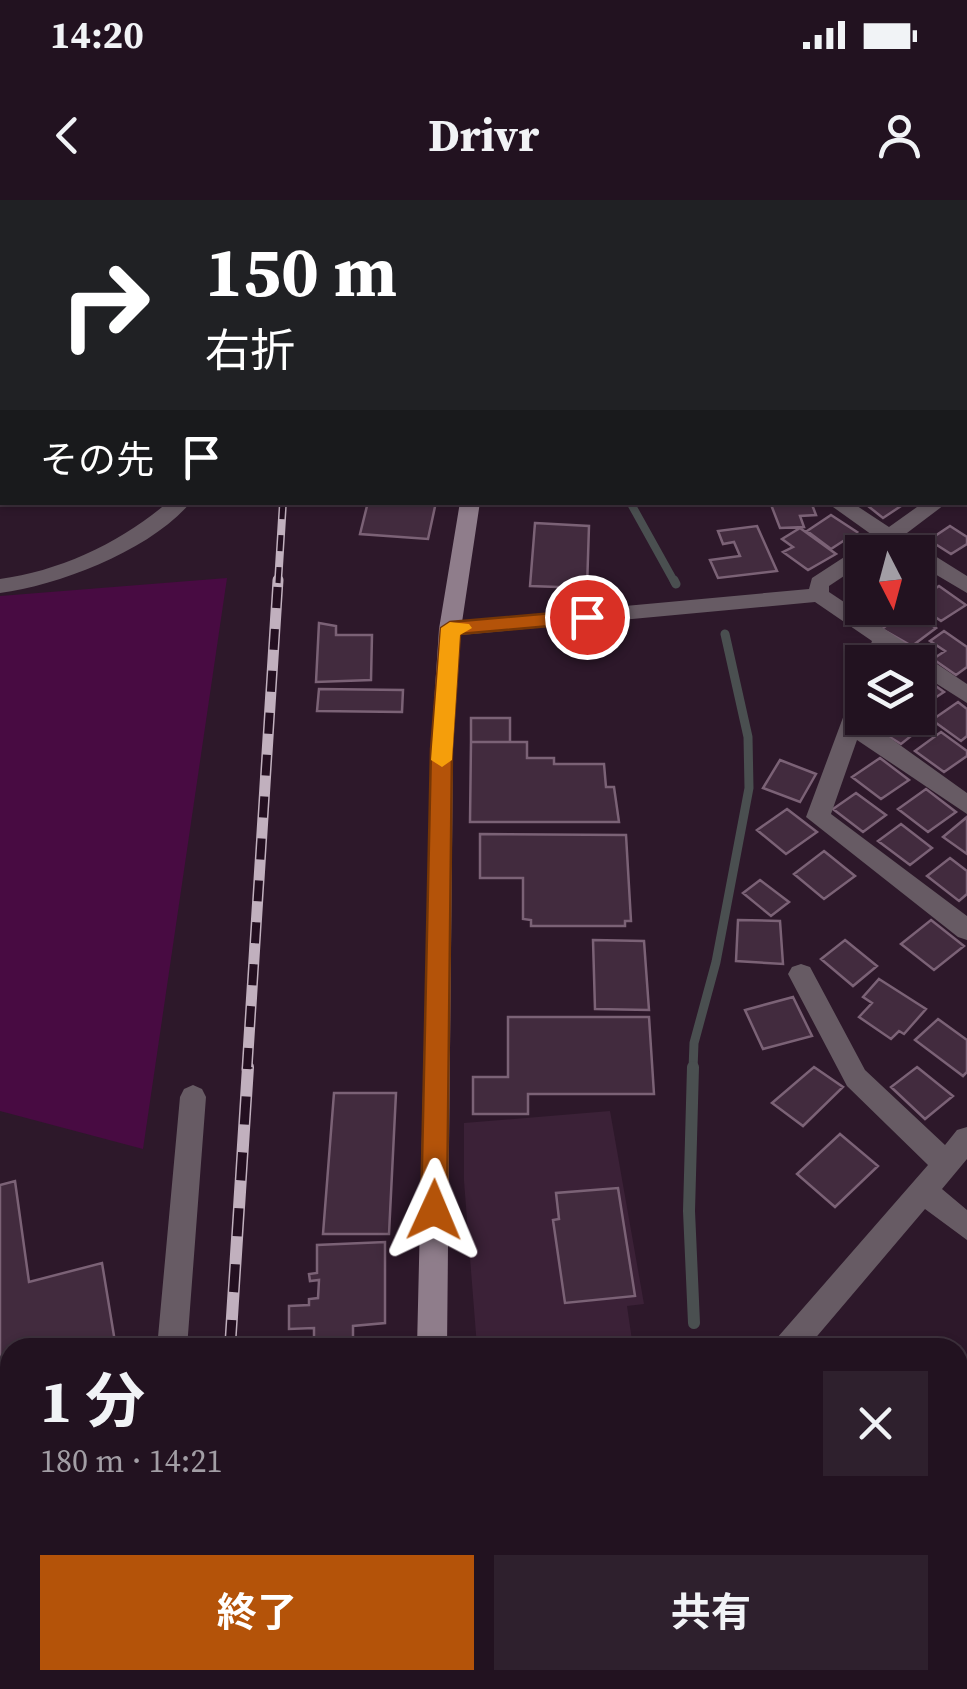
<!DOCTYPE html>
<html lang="ja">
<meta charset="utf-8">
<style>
:root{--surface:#221220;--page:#2e202d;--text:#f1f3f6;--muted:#a29ea5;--line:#3f323e;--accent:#b45309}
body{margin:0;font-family:"Source Serif 4","Noto Sans JP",serif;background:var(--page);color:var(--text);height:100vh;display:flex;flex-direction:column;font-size:38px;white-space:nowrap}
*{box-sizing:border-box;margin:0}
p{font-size:32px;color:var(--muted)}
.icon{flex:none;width:55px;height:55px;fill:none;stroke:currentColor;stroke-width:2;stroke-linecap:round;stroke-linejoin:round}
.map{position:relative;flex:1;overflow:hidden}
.sheet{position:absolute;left:0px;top:1138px;width:968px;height:352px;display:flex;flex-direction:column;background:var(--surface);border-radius:30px 30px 0 0;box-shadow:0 2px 8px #0004,0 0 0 2px var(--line)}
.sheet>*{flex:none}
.banner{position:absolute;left:0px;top:0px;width:968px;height:305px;box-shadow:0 2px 8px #0004,0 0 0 2px var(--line);background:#202124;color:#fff;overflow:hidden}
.needle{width:65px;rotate:174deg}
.controls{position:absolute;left:845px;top:335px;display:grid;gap:20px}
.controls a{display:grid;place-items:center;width:90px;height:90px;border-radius:0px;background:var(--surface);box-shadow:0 2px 8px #0004,0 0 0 2px var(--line);font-size:50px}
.pin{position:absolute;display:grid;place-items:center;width:85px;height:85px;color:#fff;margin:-42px;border:5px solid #fff;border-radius:50%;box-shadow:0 2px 10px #0007}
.me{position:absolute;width:110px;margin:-55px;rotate:1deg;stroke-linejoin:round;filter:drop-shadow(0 0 8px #0008)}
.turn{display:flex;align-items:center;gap:35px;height:210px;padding:0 40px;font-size:45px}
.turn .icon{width:130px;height:130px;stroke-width:2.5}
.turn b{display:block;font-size:70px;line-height:85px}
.then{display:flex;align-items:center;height:95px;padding:0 40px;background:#0003;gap:20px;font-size:38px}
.round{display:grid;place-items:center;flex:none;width:105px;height:105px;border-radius:0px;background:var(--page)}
.overview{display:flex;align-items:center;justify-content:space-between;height:170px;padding:0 40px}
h1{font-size:60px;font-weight:700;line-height:75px}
.action{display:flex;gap:20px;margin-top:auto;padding:20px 40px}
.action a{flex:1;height:115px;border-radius:0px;background:var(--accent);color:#fff;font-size:40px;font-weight:700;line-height:115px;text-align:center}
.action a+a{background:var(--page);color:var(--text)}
.status{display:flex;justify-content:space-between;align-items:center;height:70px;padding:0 50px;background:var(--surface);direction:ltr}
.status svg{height:28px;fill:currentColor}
header{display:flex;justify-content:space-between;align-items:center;height:130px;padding:0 40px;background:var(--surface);font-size:45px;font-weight:700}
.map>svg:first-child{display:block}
.built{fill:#3b2137}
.green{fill:#480b42}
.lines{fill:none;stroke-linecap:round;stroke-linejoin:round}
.stream-far2{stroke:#4a4f50;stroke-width:8}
.stream-far1{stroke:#4a4f50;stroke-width:9}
.stream{stroke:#4a4f50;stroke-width:12}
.building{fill:#422b3e;stroke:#7b6276;stroke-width:2.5}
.minor{fill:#675b64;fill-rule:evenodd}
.tertiary{fill:#675b64;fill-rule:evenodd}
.secondary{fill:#8f7d8b;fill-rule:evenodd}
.motorway{fill:#c9adc4;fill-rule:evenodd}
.rail-far2-casing{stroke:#c1b0be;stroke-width:8}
.rail-far1-casing{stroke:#c1b0be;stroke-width:11}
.rail-casing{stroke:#c1b0be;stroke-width:12}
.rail-far2{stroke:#230f20;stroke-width:5;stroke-dasharray:16;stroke-linecap:butt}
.rail-far1{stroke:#230f20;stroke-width:8;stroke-dasharray:21;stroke-linecap:butt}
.rail{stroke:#230f20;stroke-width:9;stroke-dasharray:28;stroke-linecap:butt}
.route{fill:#b45309;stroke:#753606;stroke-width:2.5}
.slow{fill:#f59e0b}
</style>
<div class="status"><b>14:20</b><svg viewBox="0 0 49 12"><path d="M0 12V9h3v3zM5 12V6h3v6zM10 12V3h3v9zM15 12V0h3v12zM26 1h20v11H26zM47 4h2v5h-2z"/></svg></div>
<header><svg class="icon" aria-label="back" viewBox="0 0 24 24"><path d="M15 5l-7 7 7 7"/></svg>Drivr<svg class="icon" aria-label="person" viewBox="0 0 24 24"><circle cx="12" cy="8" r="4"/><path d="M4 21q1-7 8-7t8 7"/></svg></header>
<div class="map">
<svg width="967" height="1489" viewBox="0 0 967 1489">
<rect width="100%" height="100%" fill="#2d182a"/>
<path class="built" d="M610 911 644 1104 627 1106 633 1147H477L464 981V923Z"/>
<path class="green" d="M227 378 143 949 0 911V396Z"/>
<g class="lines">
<path class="stream-far2" d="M630 302 675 383"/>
<path class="stream-far1" d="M674 380 676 384
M693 869 694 843 716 762 749 588 748 537 725 434"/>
<path class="stream" d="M693 867 689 1011 694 1123"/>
</g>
<path class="building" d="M368 302H436L428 339 360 334Z
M770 302H811L816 315 800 316 804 327 780 328Z
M863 302H907L883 318Z
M831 315 857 332 831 349 807 331Z
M535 323 589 326 587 388 530 386Z
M757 326 777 371 718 378 710 360 740 356 734 342 723 344 718 331Z
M950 326 967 337V344L951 354 929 340Z
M800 328 836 354 808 370 783 352 793 347 782 339Z
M939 386 966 405 941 421 918 405V400Z
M862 388V408H886L874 416 847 397Z
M914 414 936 428 912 446 882 429 896 418 902 424Z
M319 423 336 426V435H372L371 480 316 482Z
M944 431 967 447V467L956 475 933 459 945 451 930 441Z
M918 473 944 492 918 509Z
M319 489 403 490 402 512 317 511Z
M958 502 967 509V536L961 541 932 520Z
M471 518H510V542H471Z
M879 518H913L925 525 901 544 885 534 892 529Z
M941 532 967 551V556L944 572 915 551Z
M471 542H527V558H554V564H604L606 587H614L619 622H470Z
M880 558 909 580 881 599 852 577Z
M780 560 816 574 800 602 763 588Z
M926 589 956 612 928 632 898 609Z
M856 593 886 615 863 632 833 609Z
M787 609 817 632 786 654 757 630Z
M967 617V654L943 637Z
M901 624 932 648 910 665 878 641Z
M480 634 626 635 631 721H625V726H531V720L523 719V678H480Z
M824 651 855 676 824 699 794 674Z
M950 658 967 671V694L959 701 927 676Z
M760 680 789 702 771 716 743 693Z
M738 720 780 721 783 764 736 761Z
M931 720 964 746 934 770 901 744Z
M593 740 644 741 649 810 595 809Z
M845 740 877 766 853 786 821 759Z
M879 779 926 809 904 834 899 831 891 839 859 817 872 803 863 797Z
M793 797 812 836 763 849 745 810Z
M508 817H649L654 894H528V914H473V877H508Z
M938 819 967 840V872L963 876 915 840Z
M814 867 843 887 803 926 772 903Z
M917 867 953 896 925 919 891 887Z
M334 893H396L389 1034H323Z
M840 934 878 966 835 1007 797 974Z
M15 981 29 1082 102 1063 116 1148H10V1278L0 1281V985Z
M618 988 635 1096 565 1103 553 1020 559 1019 556 993Z
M385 1042V1123L353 1126V1148H314V1128L289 1129V1106L309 1105V1099L318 1098 319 1080 310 1081 309 1074 317 1073V1045Z"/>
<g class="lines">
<path class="minor" d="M597 0H620L621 2H599Z
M965 172 967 173V186L965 185Z
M965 276H967L965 289Z
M826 302H851L889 327 924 302H948L903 336 967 376V393L918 364V352H899L889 346 880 352H862V364L829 386V392L967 484V503L918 472V462H904L889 452 886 462H864L872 441 815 402 450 436 439 429 450 422 809 389 812 378 875 337Z
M862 488 863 524 879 530 967 593V614L857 540 831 614 967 716V740L958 737 806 617 851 496Z
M801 764 810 767 865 870 945 945 957 930 967 927V959L942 989 967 1010V1040L925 1009 807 1148H773L777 1138 928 965 847 886 788 774 792 767Z
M193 885 202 889 206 897 187 1148H157L180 897 184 889Z
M127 1480H161L160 1489H126Z
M452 1480H491L487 1489H448Z"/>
<path class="tertiary" d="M0 26 2 27V37L0 36Z
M168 302H191C151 350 60 385 0 393V379C60 371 122 342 168 302Z"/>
<path class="secondary" d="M510 0H526V2H510Z
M460 302H480L461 429 453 549 447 1148H417L431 549 439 429Z
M427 1480H461V1489H427Z"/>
<path class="motorway" d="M967 1175V1219L958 1223V1179Z
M967 1377V1425L958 1429V1381Z
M695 1480H740L736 1489H692Z
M871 1480H916L912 1489H868Z"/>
<g class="rail-far2-casing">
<path id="rail-far2" d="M278 383 283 302"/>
</g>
<g class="rail-far1-casing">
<path id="rail-far1" d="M247 869 278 380"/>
</g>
<g class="rail-casing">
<path id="rail" d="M230 1148 248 867
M209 1480V1489"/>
</g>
<use href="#rail-far2" class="rail-far2"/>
<use href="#rail-far1" class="rail-far1"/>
<use href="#rail" class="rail"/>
</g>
<path class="route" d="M587 410 597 417 594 422 460 434 452 549 447 1010 443 1018 434 1021 425 1018 421 1010 431 549 441 428 450 422Z"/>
<path class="slow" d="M450 422 469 424 472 428 460 435 452 560 442 567 431 560 441 428Z"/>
</svg>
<div class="controls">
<a><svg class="needle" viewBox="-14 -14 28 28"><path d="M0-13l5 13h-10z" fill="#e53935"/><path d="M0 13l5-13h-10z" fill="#a29ea5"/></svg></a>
<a><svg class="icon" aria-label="layers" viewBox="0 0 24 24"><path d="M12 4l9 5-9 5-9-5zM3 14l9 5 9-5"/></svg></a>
</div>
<div class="pin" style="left:587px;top:417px;background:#d93025"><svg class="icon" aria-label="arrive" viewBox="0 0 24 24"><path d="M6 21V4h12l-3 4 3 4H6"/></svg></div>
<svg class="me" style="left:434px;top:1010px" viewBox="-20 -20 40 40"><path d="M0-17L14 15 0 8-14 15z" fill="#b45309" stroke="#fff" stroke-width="4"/></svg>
<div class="banner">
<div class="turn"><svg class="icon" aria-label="right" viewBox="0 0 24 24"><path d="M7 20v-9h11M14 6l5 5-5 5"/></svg><div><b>150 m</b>右折</div></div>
<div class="then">その先<svg class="icon" aria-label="arrive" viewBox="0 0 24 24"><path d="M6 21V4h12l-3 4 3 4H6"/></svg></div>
</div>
<section class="sheet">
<div class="overview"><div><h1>1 分</h1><p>180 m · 14:21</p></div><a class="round"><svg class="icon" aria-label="close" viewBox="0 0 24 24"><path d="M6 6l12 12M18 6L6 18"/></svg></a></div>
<div class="action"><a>終了</a><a>共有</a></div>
</section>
</div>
